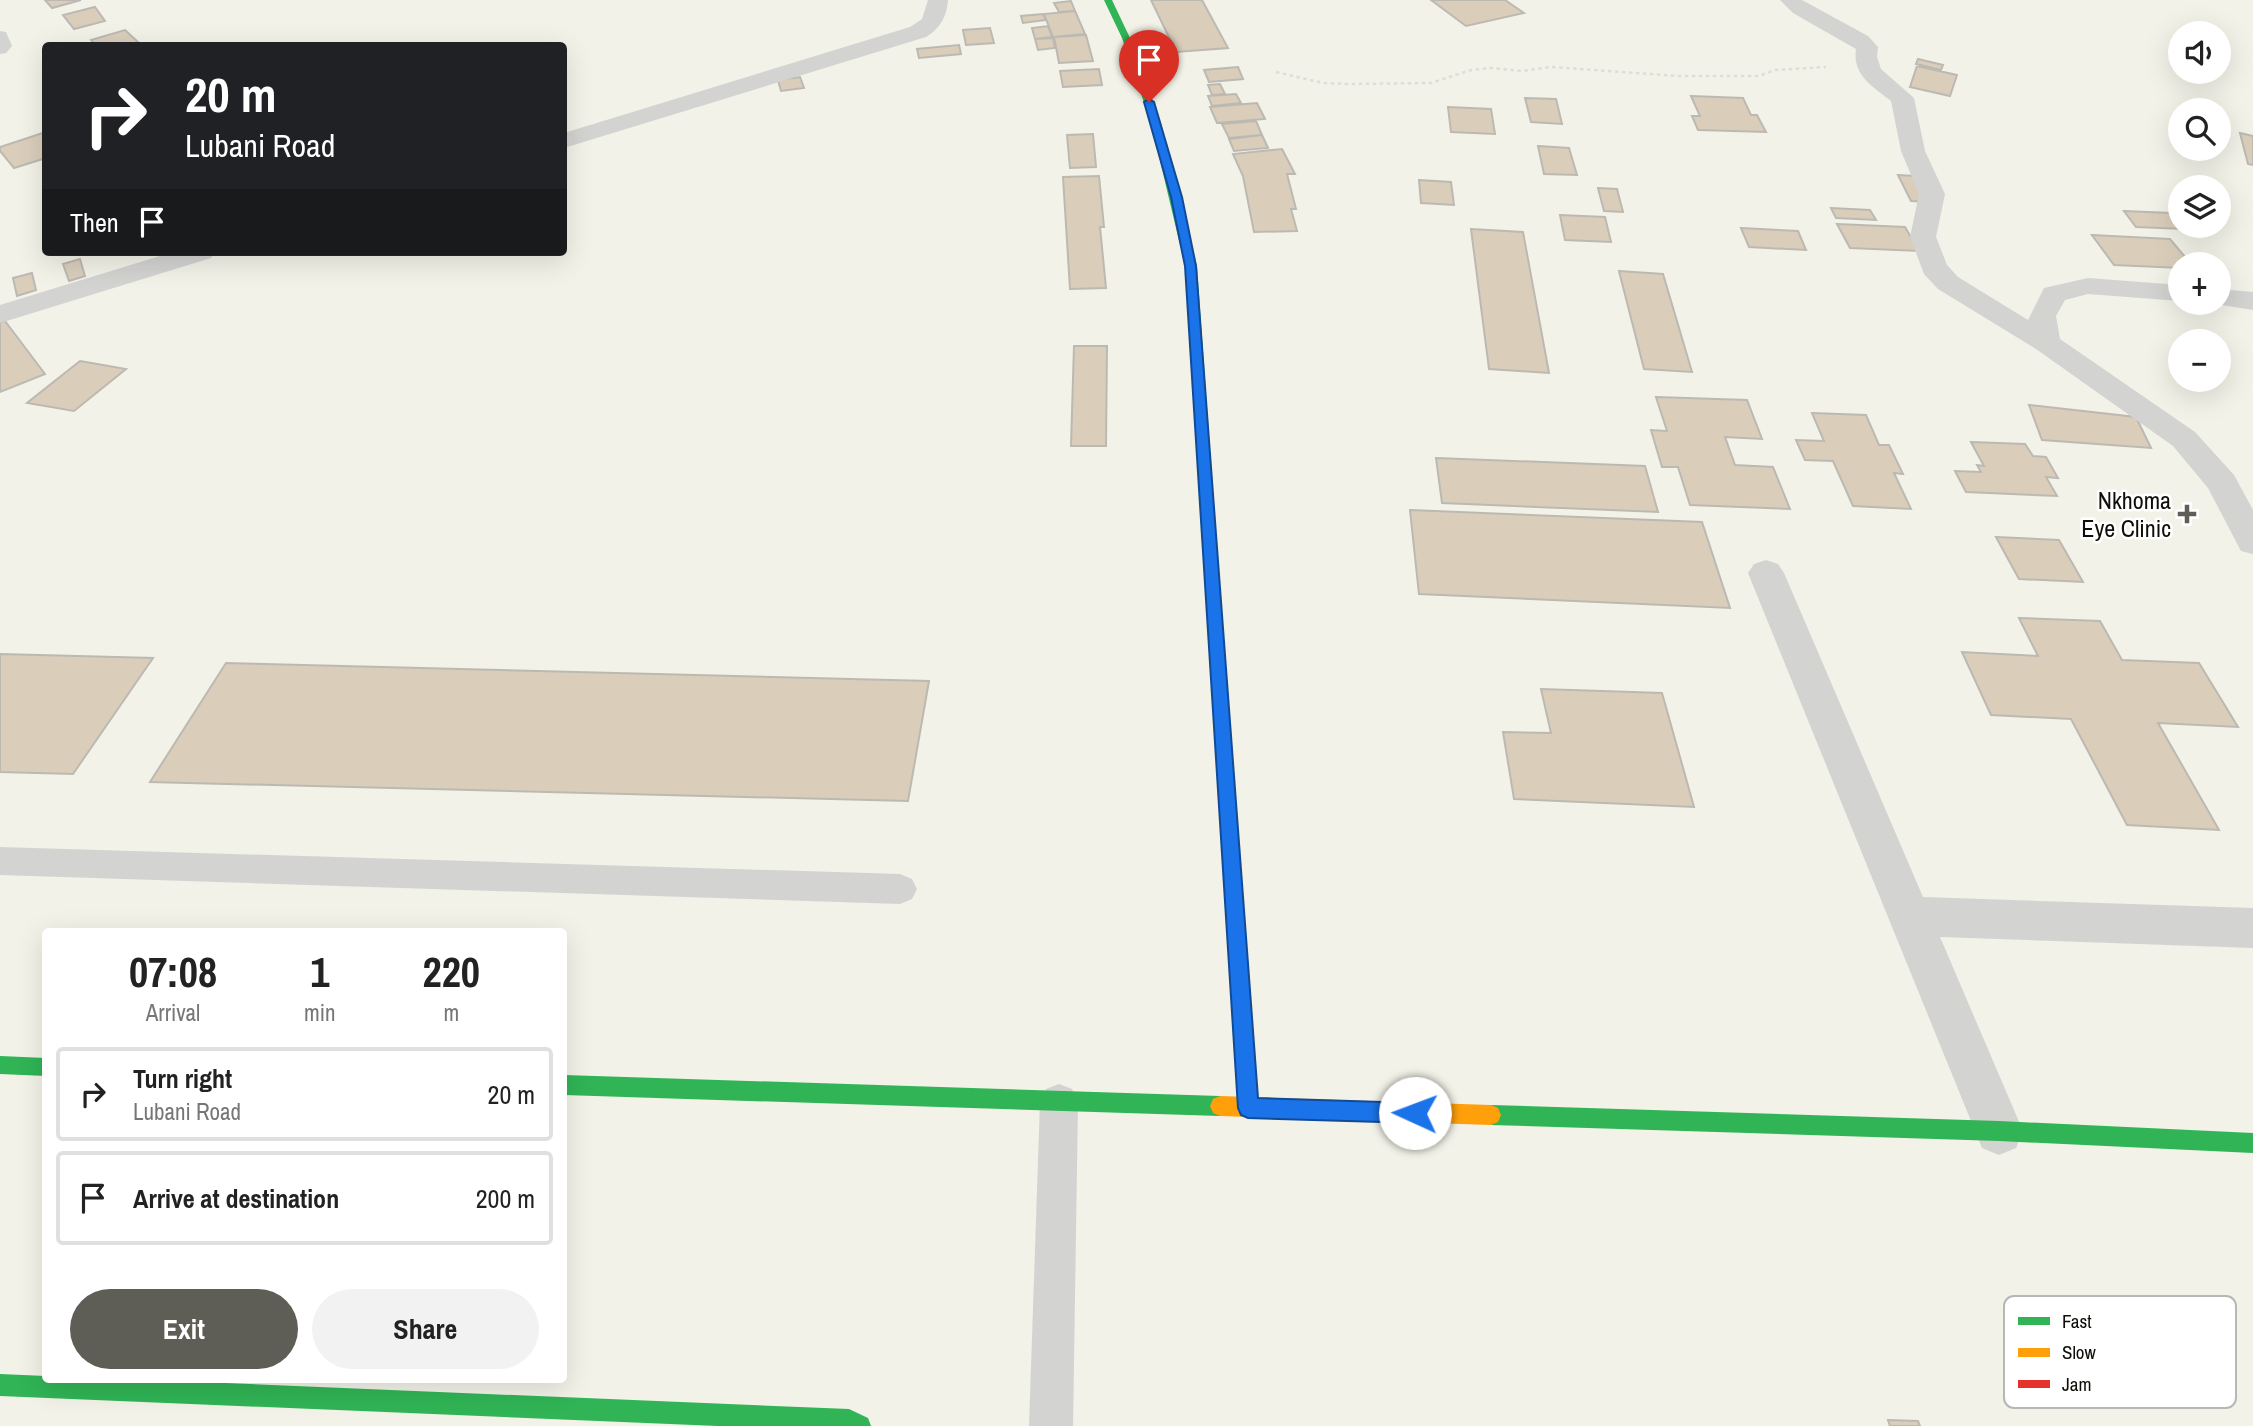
<!DOCTYPE html>
<meta charset="utf-8">
<style>
:root{--surface:#fff;--page:#f2f2f2;--text:#222;--muted:#767676;--line:#e0e0e0;--accent:#5e5e56}
body{margin:0;font-family:"Archivo Narrow",sans-serif;background:var(--page);color:var(--text);height:100vh;display:flex;flex-direction:column;font-size:26px;white-space:nowrap}
*{box-sizing:border-box;margin:0}
p{font-size:23px;color:var(--muted)}
.icon{flex:none;width:38px;height:38px;fill:none;stroke:currentColor;stroke-width:2;stroke-linecap:round;stroke-linejoin:round}
.map{position:relative;flex:1;overflow:hidden}
.panel{position:absolute;left:42px;top:928px;width:525px;height:455px;display:flex;flex-direction:column;background:var(--surface);border-radius:7px;box-shadow:0 7px 28px #0002}
.panel>*{flex:none}
.top-card{position:absolute;left:42px;top:42px;width:525px;height:214px;border-radius:7px;box-shadow:0 7px 28px #0002;background:#202124;color:#fff;overflow:hidden}
.tools{position:absolute;left:2168px;top:21px;display:grid;gap:14px}
.tools a{display:grid;place-items:center;width:63px;height:63px;border-radius:50%;background:var(--surface);box-shadow:0 7px 28px #0002;font-size:35px}
.pin{position:absolute;display:grid;place-items:center;width:60px;height:60px;color:#fff;margin:-72px -30px;border-radius:50% 50% 50% 0;rotate:-45deg;box-shadow:0 0 7px #0007}
.pin .icon{rotate:45deg}
.me{position:absolute;width:77px;margin:-38px;rotate:272deg;stroke-linejoin:round;filter:drop-shadow(0 0 5px #0008)}
.turn{display:flex;align-items:center;gap:24px;height:147px;padding:0 28px;font-size:32px}
.turn .icon{width:91px;height:91px;stroke-width:2.5}
.turn b{display:block;font-size:49px;line-height:60px}
.then{display:flex;align-items:center;height:66px;padding:0 28px;background:#0003;gap:14px;font-size:26px}
.eta{display:flex;justify-content:space-evenly;align-items:center;height:119px;text-align:center}
.eta b{font-size:42px;font-weight:700;line-height:49px}
.button{display:flex;gap:14px;margin-top:auto;padding:14px 28px}
.button a{flex:1;height:80px;border-radius:42px;background:var(--accent);color:#fff;font-size:28px;font-weight:700;line-height:80px;text-align:center}
.button a+a{background:var(--page);color:var(--text)}
ul{padding:0;list-style:none}
li{display:flex;align-items:center;gap:21px;height:94px;margin:0 14px 10px;padding:0 14px;border:4px solid var(--line);border-radius:7px}
li div{flex:1}
li b{display:block;font-size:26px}
li em{font-style:normal}
.map>svg:first-child{display:block}
.building{fill:#dacebb;stroke:#bcb9b2;stroke-width:2}
.lines{fill:none;stroke-linecap:round;stroke-linejoin:round}
.path{stroke:#ddddda;stroke-width:2.5;stroke-dasharray:3.5 3.5;stroke-linecap:butt}
.lane{fill:#d3d3d2;fill-rule:evenodd}
.street{fill:#d3d3d2;fill-rule:evenodd}
.fast{fill:#30b455;fill-rule:evenodd}
.slow{fill:#ff9f0a;fill-rule:evenodd}
.jam{fill:#e5322d;fill-rule:evenodd}
.route{fill:#1a73e8;stroke:#114b97;stroke-width:2}
.poi-dot{fill:#5e5e56;stroke:#fff;stroke-width:2.5}
.labels{text-anchor:middle;dominant-baseline:central;stroke-width:5;stroke-linejoin:round;paint-order:stroke}
.poi-label{font-size:24px;fill:#0f0e08;stroke:#fff;text-anchor:end}
.key{fill:#fff;stroke:#b7b7b5;stroke-width:2}
.key-label{font-size:19px;fill:#0f0e08}
</style>
<div class="map">
<svg width="2253" height="1426" viewBox="0 0 2253 1426">
<rect width="100%" height="100%" fill="#f2f2e8"/>
<path class="building" d="M45 0H81L52 8Z
M1151 0H1202L1228 48 1176 52Z
M1431 0H1505L1524 13 1466 26Z
M1071 1 1075 11 1059 12 1054 3Z
M95 7 105 21 74 29 63 15Z
M1075 11 1085 34 1053 37 1044 14Z
M1043 14 1046 20 1023 23 1021 16Z
M1048 26 1052 37 1035 39 1032 28Z
M990 28 994 43 966 45 963 30Z
M125 30 139 43 97 46 91 40Z
M1086 35 1093 61 1059 63 1054 37Z
M1053 38 1055 48 1038 50 1035 39Z
M959 45 961 54 919 58 917 49Z
M1918 59 1943 65 1941 70 1916 64Z
M1917 66 1957 75 1950 96 1910 87Z
M1238 67 1243 79 1209 82 1204 70Z
M1099 69 1102 85 1063 87 1060 71Z
M800 77 804 88 781 91 778 80Z
M1220 84 1225 94 1212 95 1208 85Z
M1236 94 1241 103 1212 106 1208 96Z
M1691 96 1743 98 1751 115H1757L1766 132 1698 130 1692 116H1700Z
M1525 98 1556 99 1562 124 1531 122Z
M1257 103 1265 119 1217 123 1210 107Z
M1448 107 1491 109 1495 134 1451 132Z
M1256 121 1262 135 1229 138 1222 124Z
M46 132V158L14 168 0 151V147Z
M2240 133 2253 136V165L2248 164Z
M1093 134 1096 167 1070 168 1067 135Z
M1262 135 1268 148 1234 151 1229 139Z
M1538 146 1569 148 1577 175 1544 174Z
M1282 149 1295 174H1287L1296 209H1291L1297 231 1254 232 1243 176 1233 154Z
M1898 175 1915 176 1928 202 1911 201Z
M1099 176 1104 227H1100L1106 288 1070 289 1063 177Z
M1419 180 1451 182 1454 205 1421 203Z
M1598 188 1617 189 1623 212 1604 211Z
M1831 208 1870 210 1876 220 1836 218Z
M2124 211 2171 213 2183 229 2136 227Z
M1560 215 1605 217 1611 242 1565 240Z
M1837 224 1905 227 1919 251 1850 248Z
M1741 228 1798 231 1806 250 1749 247Z
M1471 229 1523 232 1549 373 1489 369Z
M2092 235 2170 239 2191 264H2180V268L2114 265Z
M80 259 85 276 69 281 63 264Z
M1619 271 1663 274 1692 372 1644 369Z
M32 273 36 290 17 296 13 278Z
M5 321 45 374 0 392V322Z
M1074 346H1107L1106 446H1071Z
M80 361 126 369 74 411 27 403Z
M1656 397 1747 400 1762 439 1725 437 1735 465 1773 467 1790 509 1690 505 1678 467H1662L1651 430 1667 431Z
M2029 405 2136 417 2151 448 2042 440Z
M1812 413 1866 415 1879 445H1889L1903 474 1894 473 1911 509 1853 506 1833 461 1805 460 1796 440 1824 441Z
M1971 442 2025 444 2033 456 2046 457 2058 478 2046 477 2057 496 1966 492 1955 471 1981 472 1977 465 1984 466Z
M1436 458 1645 466 1658 512 1442 503Z
M1410 510 1702 522 1730 608 1419 594Z
M1996 537 2059 540 2083 582 2019 579Z
M2019 618 2100 621 2122 660 2199 663 2238 727 2158 723 2219 830 2127 825 2071 719 1991 715 1962 652 2038 656Z
M0 654 153 658 73 774 0 772Z
M226 663 929 681 908 801 150 782Z
M1541 689 1662 693 1694 807 1514 799 1503 732 1551 733Z
M1888 1420 1918 1421 1920 1426H1890Z"/>
<g class="lines">
<path class="path" d="M1276 72 1323 83 1347 84 1431 83 1471 70 1492 68 1522 71 1551 67 1679 76H1759L1775 70 1826 67"/>
<path class="lane" d="M0 31 6 32 12 46 6 53 0 54Z
M0 847 900 874 912 879 917 889 912 899 900 904 0 875Z
M1059 1084 1072 1089 1078 1102 1073 1426H1029L1040 1102 1046 1089Z"/>
<path class="street" d="M928 0H948C947 16 940 29 926 37L564 148V133L910 27 922 19Z
M1780 0H1802L1868 36 1878 47 1877 57 1881 69 1914 98 1925 151 1945 194 1936 237 1947 265 1958 277 2028 320 2044 288 2088 278 2180 285V301L2088 294 2065 300 2056 316 2060 339 2195 432 2234 475 2253 510V554L2241 551 2208 488 2173 446 2036 349 1938 289 1924 274 1910 237 1919 194 1901 151 1891 101C1873 87 1852 75 1856 49L1793 13Z
M173 252H215L211 258 0 323V305Z
M2219 289 2253 292V310L2209 303H2219Z
M1766 560 1778 564 1784 573 1923 897 2253 908V948L1940 937 2023 1131 2016 1148 1999 1155 1982 1148 1748 573 1754 564Z"/>
<path class="fast" d="M1104 0H1112L1130 38 1161 123 1197 266 1218 563 1211 568 1204 563 1185 266 1151 123 1122 38Z
M1225 764 1231 766 1233 771 1258 1108 1255 1115 1248 1118 1241 1115 1238 1108 1217 771 1219 766Z
M0 1056 46 1058V1076L0 1074Z
M564 1075 1220 1096 1227 1099 1230 1106 1227 1113 1220 1116 564 1095Z
M1491 1105 1999 1121 2253 1133V1153L1999 1141 1491 1125 1484 1122 1481 1115 1484 1108Z
M0 1374 46 1376V1379H128L849 1409 868 1418 871 1426H718L0 1396Z"/>
<path class="slow" d="M1220 1096 1491 1105 1498 1108 1501 1115 1498 1122 1491 1125 1220 1116 1213 1113 1210 1106 1213 1099Z"/>
<path class="jam" d="M1211 558 1218 563 1233 771 1231 776H1219L1217 771 1204 563Z"/>
</g>
<path class="route" d="M1149 99 1154 102 1182 197 1196 266 1258 1098 1415 1103 1422 1106 1425 1113 1422 1120 1415 1123 1248 1118 1241 1115 1238 1108 1185 266 1171 197 1144 102Z"/>
<path class="poi-dot" d="M2183.5 503.5h7v7h7v7h-7v7h-7v-7h-7v-7h7z"/>
<g class="labels">
<g class="poi-label">
<text x="2171" y="500">Nkhoma<tspan x="2171" dy="28">Eye Clinic</tspan></text>
</g>
</g>
<rect x="2004" y="1296" width="232" height="112" rx="10" class="key"/>
<rect x="2018" y="1317" width="32" height="8" fill="#30b455"/>
<rect x="2018" y="1348" width="32" height="9" fill="#ff9f0a"/>
<rect x="2018" y="1380" width="32" height="8" fill="#e5322d"/>
<g class="key-label">
<text x="2062" y="1328">Fast</text>
<text x="2062" y="1359">Slow</text>
<text x="2062" y="1391">Jam</text>
</g>
</svg>
<div class="tools">
<a><svg class="icon" aria-label="sound" viewBox="0 0 24 24"><path d="M4 9h4l5-4v14l-5-4H4zM17 9q2 3 0 6"/></svg></a>
<a><svg class="icon" aria-label="search" viewBox="0 0 24 24"><circle cx="10" cy="10" r="6"/><path d="M15 15l6 6"/></svg></a>
<a><svg class="icon" aria-label="layers" viewBox="0 0 24 24"><path d="M12 4l9 5-9 5-9-5zM3 14l9 5 9-5"/></svg></a>
<a>+</a>
<a>−</a>
</div>
<div class="pin" style="left:1149px;top:102px;background:#d93025"><svg class="icon" aria-label="arrive" viewBox="0 0 24 24"><path d="M6 21V4h12l-3 4 3 4H6"/></svg></div>
<svg class="me" style="left:1415px;top:1113px" viewBox="-20 -20 40 40"><circle r="19" fill="#fff"/><path d="M0-13L10 11 0 6-10 11z" fill="#1a73e8"/></svg>
<div class="top-card">
<div class="turn"><svg class="icon" aria-label="right" viewBox="0 0 24 24"><path d="M7 20v-9h11M14 6l5 5-5 5"/></svg><div><b>20 m</b>Lubani Road</div></div>
<div class="then">Then<svg class="icon" aria-label="arrive" viewBox="0 0 24 24"><path d="M6 21V4h12l-3 4 3 4H6"/></svg></div>
</div>
<section class="panel">
<div class="eta">
<div><b>07:08</b><p>Arrival</p></div>
<div><b>1</b><p>min</p></div>
<div><b>220</b><p>m</p></div>
</div>
<ul>
<li><svg class="icon" aria-label="right" viewBox="0 0 24 24"><path d="M7 20v-9h11M14 6l5 5-5 5"/></svg><div><b>Turn right</b><p>Lubani Road</p></div><em>20 m</em></li>
<li><svg class="icon" aria-label="arrive" viewBox="0 0 24 24"><path d="M6 21V4h12l-3 4 3 4H6"/></svg><div><b>Arrive at destination</b></div><em>200 m</em></li>
</ul>
<div class="button"><a>Exit</a><a>Share</a></div>
</section>
</div>
